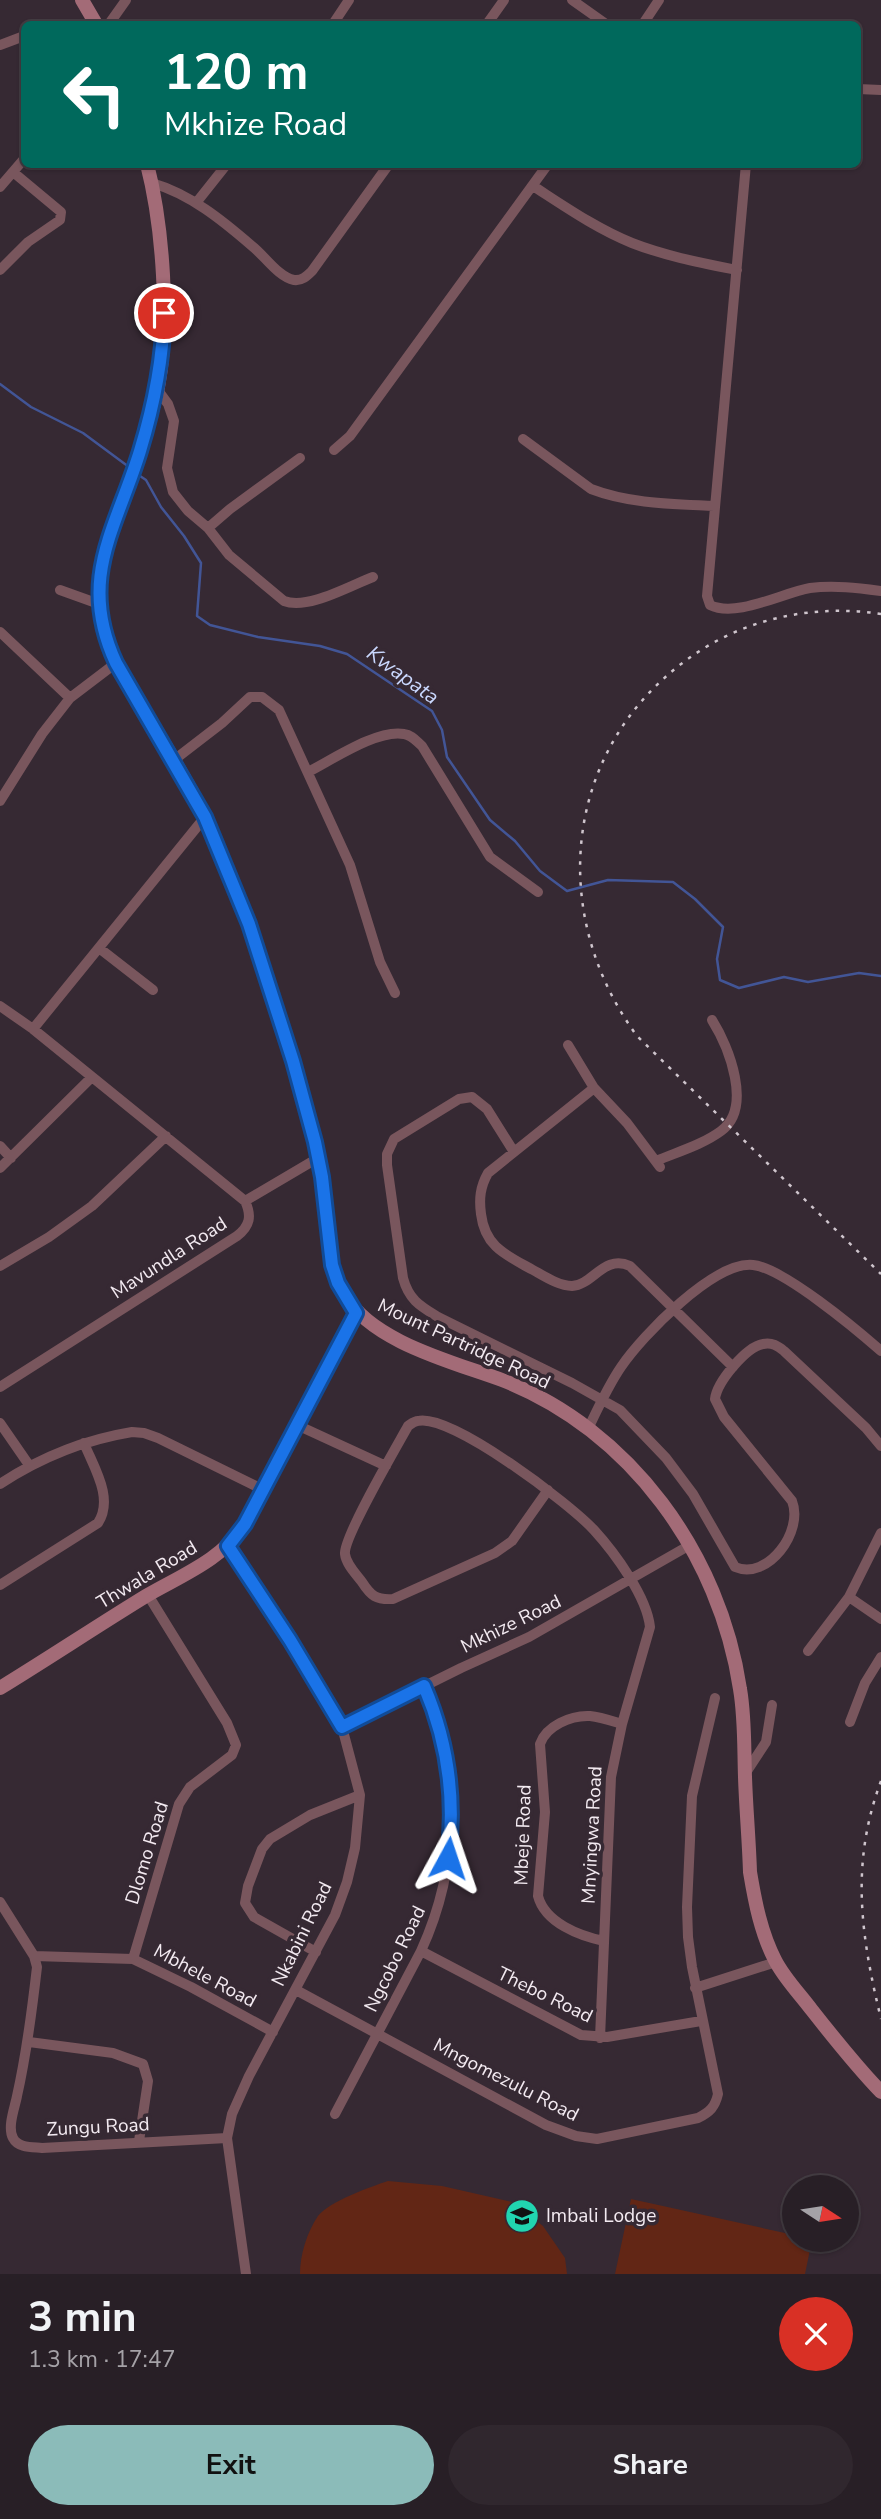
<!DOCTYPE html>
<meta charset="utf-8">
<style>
:root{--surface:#281f26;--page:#30272e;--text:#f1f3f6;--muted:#a5a2a7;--line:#443d43;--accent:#8bbbb9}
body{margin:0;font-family:"Nunito Sans",sans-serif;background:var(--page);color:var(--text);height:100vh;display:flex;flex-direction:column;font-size:26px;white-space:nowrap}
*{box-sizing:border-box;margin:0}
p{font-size:23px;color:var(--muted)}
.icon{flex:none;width:38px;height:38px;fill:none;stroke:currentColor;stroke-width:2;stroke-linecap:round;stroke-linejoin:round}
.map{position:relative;height:2274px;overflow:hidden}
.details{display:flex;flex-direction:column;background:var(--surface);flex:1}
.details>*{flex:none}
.guide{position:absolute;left:21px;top:21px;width:840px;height:147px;border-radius:10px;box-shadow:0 2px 5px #0004,0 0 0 2px var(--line);background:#00695c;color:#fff;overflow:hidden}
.needle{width:46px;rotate:102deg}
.fabs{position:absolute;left:782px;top:2175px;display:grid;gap:14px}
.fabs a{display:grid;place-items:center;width:77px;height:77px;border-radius:50%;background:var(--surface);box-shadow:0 2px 5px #0004,0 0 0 2px var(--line);font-size:35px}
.pin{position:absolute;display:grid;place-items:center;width:60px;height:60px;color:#fff;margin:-30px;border:4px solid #fff;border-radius:50%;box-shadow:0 2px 7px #0007}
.me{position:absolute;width:77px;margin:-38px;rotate:5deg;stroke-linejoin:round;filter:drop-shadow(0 0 5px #0008)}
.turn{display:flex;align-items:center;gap:24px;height:147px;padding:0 28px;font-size:32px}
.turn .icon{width:91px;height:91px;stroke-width:2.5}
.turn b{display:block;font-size:49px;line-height:60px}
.round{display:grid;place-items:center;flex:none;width:74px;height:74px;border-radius:37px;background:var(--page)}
.head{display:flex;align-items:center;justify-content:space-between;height:119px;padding:0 28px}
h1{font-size:42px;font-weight:700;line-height:52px}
.cta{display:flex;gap:14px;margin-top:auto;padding:14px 28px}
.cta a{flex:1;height:80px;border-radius:42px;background:var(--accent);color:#111;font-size:28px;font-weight:700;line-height:80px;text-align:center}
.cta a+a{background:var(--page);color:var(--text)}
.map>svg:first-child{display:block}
.green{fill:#622615}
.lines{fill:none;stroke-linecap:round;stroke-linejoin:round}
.stream{stroke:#425596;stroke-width:2.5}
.street{stroke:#79565d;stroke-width:10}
.secondary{stroke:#a36b77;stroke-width:14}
.rail{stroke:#cfc5cd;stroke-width:2.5;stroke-dasharray:3.5 7;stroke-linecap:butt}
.route-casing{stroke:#114b97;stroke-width:18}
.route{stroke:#1a73e8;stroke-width:12}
.labels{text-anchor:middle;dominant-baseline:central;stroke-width:7;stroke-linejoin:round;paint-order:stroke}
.street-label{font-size:19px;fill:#f3eaf1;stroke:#362933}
.poi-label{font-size:19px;fill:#f3eaf1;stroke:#362933;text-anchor:start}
.water-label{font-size:21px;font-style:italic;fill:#cad8fe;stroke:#362933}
</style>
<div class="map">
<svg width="881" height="2274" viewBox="0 0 881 2274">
<rect width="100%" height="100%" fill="#362933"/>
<path class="green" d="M388 2181 442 2186 512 2202 543 2226 565 2258 567 2274H300C300 2255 307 2232 318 2216 330 2201 370 2187 388 2181Z
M631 2199 794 2235V2240H812L805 2274H615Z"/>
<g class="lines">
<path class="stream" d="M0 384 31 407 83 433 129 467
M137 474 146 480 161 507 184 536 201 563 197 616 210 625 258 637 320 646 347 654 432 711 442 730 447 757 490 820 515 841 540 871 567 891 608 880 673 882 695 899 723 927 717 959 720 980 739 988 784 977 808 982 859 973 881 976"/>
<path class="street" d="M572 0 606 24
M109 24 126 0
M333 24 349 0
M487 24 504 0
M643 24 659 0
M0 45 24 36
M858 89 881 90
M746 164 707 596 710 605C736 618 782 593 810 588 834 585 858 588 881 591
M152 183C190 194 222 220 252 246 264 255 278 277 294 280 302 281 307 276 312 271L389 164
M533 186C564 206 597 229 632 243 665 256 702 263 737 270
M0 187 24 159
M196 203 227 164
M0 270 28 242 60 220 61 212 13 172
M157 389 168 404 174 421 167 468 173 492 188 511 208 528 229 555 284 601C308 610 349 586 373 577
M523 439 591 489C630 504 674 504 714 506
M334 450 350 436 548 164
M208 528 230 509 300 458
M60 590 99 604
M0 632 70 698
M174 760 222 723 250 697H262L279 710 350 865 380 962 395 993
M308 772C332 760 377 729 404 734 412 735 416 741 422 746L490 857 538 892
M0 801 42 734 70 698 116 663
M99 948 153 990
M0 1006 33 1029 245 1201C252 1216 250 1226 237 1236L0 1387
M33 1029 205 817
M568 1045 594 1088 627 1123 660 1167
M594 1088 488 1173C480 1187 479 1199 481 1214 485 1247 506 1255 533 1270 544 1276 559 1286 572 1286 593 1285 604 1254 630 1266L733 1367
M0 1146 11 1158
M514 1152 487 1109 472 1097 459 1099 394 1139 387 1154V1165L403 1278C409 1300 420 1306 438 1317L572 1383 620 1410 666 1458 693 1494 735 1567C768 1581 804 1531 792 1501L724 1417 715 1399C717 1382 746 1347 763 1344 772 1342 778 1346 784 1351L866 1428 881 1446
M656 1161C677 1152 702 1145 721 1131 753 1108 729 1047 712 1020
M0 1168 92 1077
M245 1201 318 1158
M0 1266 49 1237 92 1206 166 1136
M0 1423 29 1465
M297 1425 386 1466
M588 1429C598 1408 608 1386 621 1367 642 1336 714 1261 753 1265 783 1268 856 1329 881 1351
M0 1484C41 1457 83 1440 132 1432L144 1433 158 1438 262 1489
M548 1490 512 1541 495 1553 393 1599C376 1600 371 1596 362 1582 356 1574 346 1564 345 1554 343 1538 397 1446 408 1426 411 1424 414 1421 418 1421 451 1413 570 1504 594 1530 615 1553 647 1597 650 1627L622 1724 611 1777 600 2038
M228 1546 290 1640 342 1727 360 1795 355 1848 347 1882 335 1915 249 2076 232 2114 227 2138 246 2274
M0 1585 98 1523C114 1498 94 1468 84 1443
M849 1597 881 1619
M808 1651 849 1597 881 1533
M850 1722 865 1683 881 1657
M342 1727 461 1668 529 1637 690 1545
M745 1774 766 1742 772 1705
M0 1902 34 1956 37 1967C32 2011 27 2052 17 2096 15 2107 7 2127 13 2138 18 2148 32 2147 42 2148L227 2138
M604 1941C580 1936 545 1923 538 1896L545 1812 540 1744C546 1726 571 1715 590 1716 601 1717 612 1721 622 1724
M421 1951 581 2035 607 2037 701 2021
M316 1952 254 1917 245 1903 248 1886 262 1849 270 1839 310 1815 360 1795
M34 1956 133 1959 191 1987 273 2032
M133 1959 179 1804 190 1787 232 1755 236 1745 227 1723 148 1595
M695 1988 776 1962
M296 1990 546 2125 576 2136 597 2139 698 2118C710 2112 715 2107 718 2094L692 1967 688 1937 687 1907 692 1796 715 1698
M29 2042 113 2053 143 2064 148 2081 139 2141
M335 2114 421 1951C460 1866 461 1772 424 1686"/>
<path class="secondary" d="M82 0 96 24
M147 164C163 226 170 324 158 387 151 419 140 453 129 484 104 550 84 594 116 663 145 713 177 762 204 814 213 834 220 855 229 875 255 940 278 1007 297 1075 306 1108 316 1141 322 1174 329 1216 323 1257 345 1295 372 1342 453 1362 502 1380 631 1430 720 1555 740 1689 745 1718 744 1748 745 1777 746 1808 749 1840 750 1872 755 1902 761 1933 775 1960 784 1978 799 1993 811 2009 833 2037 856 2066 881 2092
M0 1688C49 1658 97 1626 146 1596 182 1575 222 1560 245 1524L356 1313"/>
<path class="rail" d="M881 614C823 605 762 615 711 644 567 728 541 905 637 1036L881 1274
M881 1781C850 1864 861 1936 881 2019"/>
</g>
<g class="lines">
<g class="route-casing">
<path id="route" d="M164 313C163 361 154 405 140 451 116 529 77 579 116 663L205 817 249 924 293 1061 315 1142 322 1177 332 1265 338 1283 356 1313 245 1524 228 1546 290 1640 342 1727 424 1686C448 1742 456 1797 448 1858"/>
</g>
<use href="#route" class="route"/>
</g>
<defs>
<g id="school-disc" transform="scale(1.75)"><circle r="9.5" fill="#21d5b0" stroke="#362933"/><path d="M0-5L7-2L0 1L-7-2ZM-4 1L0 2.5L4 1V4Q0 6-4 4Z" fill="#111"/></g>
</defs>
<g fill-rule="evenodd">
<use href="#school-disc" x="522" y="2216"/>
</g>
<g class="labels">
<g class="street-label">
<text transform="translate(169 1258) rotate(-33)">Mavundla Road</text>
<text transform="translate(464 1344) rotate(25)">Mount Partridge Road</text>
<text transform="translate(147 1575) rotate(-31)">Thwala Road</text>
<text transform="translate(511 1624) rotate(-26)">Mkhize Road</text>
<text transform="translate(523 1835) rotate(-88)">Mbeje Road</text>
<text transform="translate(592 1835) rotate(-87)">Mnyingwa Road</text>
<text transform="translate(147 1853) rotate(-73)">Dlomo Road</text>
<text transform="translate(302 1934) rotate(-64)">Nkabini Road</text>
<text transform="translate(395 1959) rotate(-64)">Ngcobo Road</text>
<text transform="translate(205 1976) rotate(28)">Mbhele Road</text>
<text transform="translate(545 1995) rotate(26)">Thebo Road</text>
<text transform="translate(506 2080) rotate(27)">Mngomezulu Road</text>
<text transform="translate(98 2127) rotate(-3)">Zungu Road</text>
</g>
<g class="poi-label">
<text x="546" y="2216">Imbali Lodge</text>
</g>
<g class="water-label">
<text transform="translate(403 675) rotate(36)">Kwapata</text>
</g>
</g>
</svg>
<div class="fabs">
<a><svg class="needle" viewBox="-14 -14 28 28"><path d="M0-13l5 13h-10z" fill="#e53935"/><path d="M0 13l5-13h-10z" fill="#a5a2a7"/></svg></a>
</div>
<div class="pin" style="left:164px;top:313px;background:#d93025"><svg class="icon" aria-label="arrive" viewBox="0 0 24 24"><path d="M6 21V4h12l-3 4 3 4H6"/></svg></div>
<svg class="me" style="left:448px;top:1858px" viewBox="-20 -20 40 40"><path d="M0-17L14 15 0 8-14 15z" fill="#1a73e8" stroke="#fff" stroke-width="4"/></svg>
<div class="guide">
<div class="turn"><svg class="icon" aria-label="left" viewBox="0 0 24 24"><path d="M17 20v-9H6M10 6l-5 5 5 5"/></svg><div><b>120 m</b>Mkhize Road</div></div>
</div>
</div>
<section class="details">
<div class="head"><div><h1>3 min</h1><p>1.3 km · 17:47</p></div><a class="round" style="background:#d93025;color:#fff"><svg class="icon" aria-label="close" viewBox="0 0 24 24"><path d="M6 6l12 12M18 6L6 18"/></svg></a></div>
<div class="cta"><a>Exit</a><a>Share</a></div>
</section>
